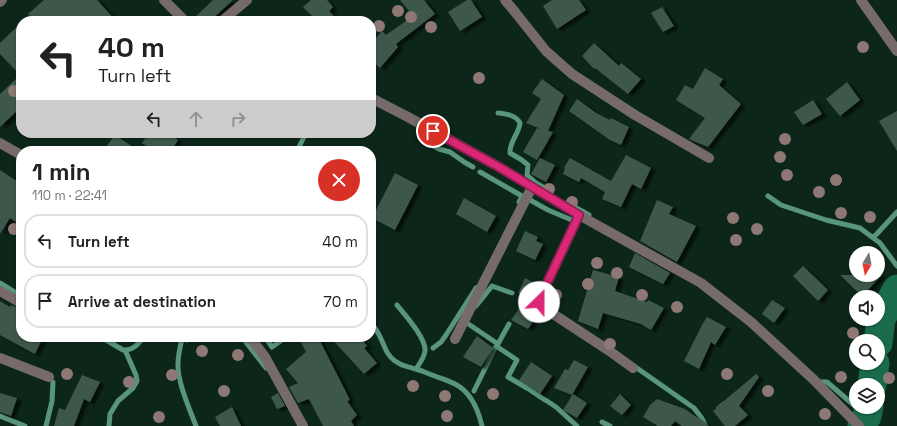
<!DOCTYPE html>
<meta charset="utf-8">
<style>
:root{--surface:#fff;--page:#f6f6f6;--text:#202124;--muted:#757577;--line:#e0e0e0}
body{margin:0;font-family:"Space Grotesk",sans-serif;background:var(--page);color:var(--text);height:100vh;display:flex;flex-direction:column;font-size:15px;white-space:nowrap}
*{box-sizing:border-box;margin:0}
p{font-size:13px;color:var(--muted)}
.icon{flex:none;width:22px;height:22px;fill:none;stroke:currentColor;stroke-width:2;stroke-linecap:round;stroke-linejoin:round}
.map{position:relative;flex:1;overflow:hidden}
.side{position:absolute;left:16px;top:146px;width:360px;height:196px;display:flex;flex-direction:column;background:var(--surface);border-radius:16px;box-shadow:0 1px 3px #0004}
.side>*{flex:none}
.top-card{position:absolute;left:16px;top:16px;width:360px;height:122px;border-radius:16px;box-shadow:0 1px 3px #0004;background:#fff;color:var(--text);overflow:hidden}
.needle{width:26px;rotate:190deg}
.fabs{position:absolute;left:849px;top:246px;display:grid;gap:8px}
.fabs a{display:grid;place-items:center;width:36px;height:36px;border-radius:50%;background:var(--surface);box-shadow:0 1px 3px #0004;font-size:20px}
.pin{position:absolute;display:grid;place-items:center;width:34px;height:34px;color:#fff;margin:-17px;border:2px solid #fff;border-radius:50%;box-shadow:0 1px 4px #0007}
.me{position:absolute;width:44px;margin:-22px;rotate:23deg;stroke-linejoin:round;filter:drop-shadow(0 0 3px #0008)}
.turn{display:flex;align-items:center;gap:14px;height:84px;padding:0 16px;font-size:18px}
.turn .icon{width:52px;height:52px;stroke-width:2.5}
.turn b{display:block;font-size:28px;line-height:34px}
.lanes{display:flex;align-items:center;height:38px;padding:0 16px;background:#0003;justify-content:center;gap:20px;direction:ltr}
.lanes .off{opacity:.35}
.round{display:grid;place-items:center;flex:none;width:42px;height:42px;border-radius:21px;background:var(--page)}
.summary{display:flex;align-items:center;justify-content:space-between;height:68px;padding:0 16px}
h1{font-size:24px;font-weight:800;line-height:30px}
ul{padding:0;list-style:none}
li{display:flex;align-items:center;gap:12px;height:54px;margin:0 8px 6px;padding:0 8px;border:2px solid var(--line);border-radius:16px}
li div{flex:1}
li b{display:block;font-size:15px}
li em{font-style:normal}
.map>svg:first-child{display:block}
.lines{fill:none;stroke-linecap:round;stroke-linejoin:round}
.stream{stroke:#58957c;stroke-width:5}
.river{stroke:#1a6b4b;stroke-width:29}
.building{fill:#3e594b;filter:url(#shadow)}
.minor{stroke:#776a6a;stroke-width:10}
.tertiary{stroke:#776a6a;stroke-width:10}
.tree{fill:#8e7774}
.route-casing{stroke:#8e194d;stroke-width:10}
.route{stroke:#db2777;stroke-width:7}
</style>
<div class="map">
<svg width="897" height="426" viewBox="0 0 897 426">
<defs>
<filter id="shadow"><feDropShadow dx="4.5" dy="2.5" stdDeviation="1" flood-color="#0009"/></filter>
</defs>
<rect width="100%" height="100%" fill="#0c261a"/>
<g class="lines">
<path class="stream" d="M498 113C506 114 516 115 520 123 519 134 509 142 510 153L522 160
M426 142 439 149 450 152 464 162 473 167
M297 151 306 133
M523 161 528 165 527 175 536 183 546 189
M480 172 522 196 519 202
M768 196 781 205 826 220 860 228 880 243 897 266
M530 200 548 210 574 221
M573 206 589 215
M873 238 897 212
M0 283 21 296
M397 305C405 315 426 338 425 351 424 358 420 363 416 369
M476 306 492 286 512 293
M465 320 464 321 498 344 509 324
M371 324C383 333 382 352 395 361 403 367 407 366 415 369 421 370 426 373 432 375 440 378 448 380 455 384 471 392 478 409 482 426
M101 337 123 350C133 351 138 344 144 337
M173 337 187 340 194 337
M242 337 266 368
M182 339C180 347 178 355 178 364 177 381 190 410 196 426
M268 341 272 347 286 337
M433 348 441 342 446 335 476 288
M634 366 694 408C698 414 704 419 705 426
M820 382H827L856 407
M527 388 545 400
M474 391 496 346 517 360 508 377 527 388
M547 401 556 407 577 426
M856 407 867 416
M0 416 25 426
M602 422 610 426
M46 426 52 401 53 382
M109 426 110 414 118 401 133 388 137 381 136 375 125 350"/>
<path class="river" d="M878 343 881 319 897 289
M872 385 875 363
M862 426 867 416 869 407"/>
</g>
<path class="building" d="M44 0H97L116 21H35L28 14Z
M213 0H233L210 21H191Z
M311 0H327L333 7 329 11 339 21H317L303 7Z
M400 0H424L435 14 396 44 398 47 380 68 371 60V44L382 31 386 35 413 16Z
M467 0H471L482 17 460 31 448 12Z
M552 0H579L586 10 557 29 543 6Z
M662 7 674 26 663 32 651 13Z
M21 23V107L0 127V94L20 75 0 54V43Z
M594 43 619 66 621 63 641 79 628 94 595 68 594 69 582 56Z
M705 68 723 79 719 85 741 104 708 147 689 139 705 118 676 100 685 85 693 89Z
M542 79 564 95 548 131 553 132 537 160 523 152 537 128 541 129 526 123 541 99 532 93Z
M847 82 860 100 840 116 826 99Z
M577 99 596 113 610 120 611 118 629 127 621 145 610 140 569 111Z
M813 100 822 114 803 125 794 112Z
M897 111V151L879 121Z
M149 133H168L178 140 171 151H154L142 143Z
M115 135 139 151H103Z
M626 155 651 168 641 189 632 184 621 207 602 199 605 192 581 178 579 182 563 174 565 169 564 168 569 159 570 158 611 181Z
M540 158 555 165 546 182 531 174Z
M0 170 21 184V213L16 222 10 218 0 234Z
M395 173 418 185 395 230 372 218Z
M464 198 496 216 487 232 456 214Z
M657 200 673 207 669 214 696 226 677 262 640 241Z
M525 231 538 237 536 241 543 244 535 260 516 251Z
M635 253 670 273 663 284 629 267Z
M803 266 828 290 818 301 793 276Z
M593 270 619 277 615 291 647 302 648 300 664 308 651 330 641 324 603 313 598 329 578 321Z
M840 275H882L862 296Z
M525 278 539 285 532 300 518 293Z
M772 300 785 308 774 323 762 314Z
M0 301 10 307 11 305 21 309V337H43L35 354 0 335Z
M521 306 538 314 528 329 511 320Z
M707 317 726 327 715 345 711 342 699 369 684 361 702 325Z
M477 336 493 348 481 367 463 357Z
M298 337H318L350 400 347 401 357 415 351 421 354 426H323L309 399 298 403 289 387 298 383 286 369 306 352Z
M330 337H360L367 346 364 348 377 363 364 374Z
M574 360 588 367 572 395 554 388 565 369 568 370Z
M531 362 552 376 540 394 519 380Z
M756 374 759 377 739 406 748 415 735 426H725L713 411 716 409V407L723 401H724Z
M82 375 100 382 90 402 84 399 74 426H54L59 408 65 410Z
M0 393 17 398 11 416 0 412Z
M278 393 285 406 277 409 271 397Z
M573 394 587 403 577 418 563 410Z
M620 394 631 405 622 415 610 406Z
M657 399 685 409 709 426H682L675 421 671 426H658L643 417 650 405Z
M232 407 241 426H220L215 417Z"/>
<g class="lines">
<path class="minor" d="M164 0 185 21
M505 0 515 12 546 51 572 74 635 115 709 158
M861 0 897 51
M222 21 247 0
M371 98 406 116 499 167 579 215 701 283 751 322 813 379 859 426
M0 143 21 155
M579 215 540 298 539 302 541 306 608 350 633 368
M0 291 21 303
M250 337 265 357 303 426
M455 339 532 187
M0 358 49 377"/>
<path class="tertiary" d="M0 2 2 0"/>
</g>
<g class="tree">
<circle cx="398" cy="11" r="6"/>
<circle cx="411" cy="17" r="6"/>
<circle cx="379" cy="26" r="6"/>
<circle cx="431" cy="27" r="6"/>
<circle cx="863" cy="47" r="6"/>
<circle cx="479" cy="78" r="6"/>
<circle cx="14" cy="91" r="6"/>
<circle cx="785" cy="139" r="6"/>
<circle cx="780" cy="157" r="6"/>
<circle cx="787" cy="175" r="6"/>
<circle cx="836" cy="180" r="6"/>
<circle cx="549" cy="189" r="6"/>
<circle cx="819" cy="192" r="6"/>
<circle cx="572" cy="202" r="6"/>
<circle cx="841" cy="213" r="6"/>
<circle cx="870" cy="217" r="6"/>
<circle cx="733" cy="218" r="6"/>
<circle cx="14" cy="229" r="6"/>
<circle cx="757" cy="229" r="6"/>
<circle cx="736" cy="240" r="6"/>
<circle cx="597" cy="263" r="6"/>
<circle cx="617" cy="273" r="6"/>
<circle cx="588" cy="284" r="6"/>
<circle cx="556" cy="295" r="6"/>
<circle cx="642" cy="295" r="6"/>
<circle cx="677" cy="307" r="6"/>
<circle cx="853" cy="333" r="6"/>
<circle cx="610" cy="344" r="6"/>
<circle cx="202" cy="351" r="6"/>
<circle cx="238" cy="355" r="6"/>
<circle cx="67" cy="374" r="6"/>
<circle cx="727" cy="374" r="6"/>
<circle cx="172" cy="375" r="6"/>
<circle cx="841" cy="377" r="6"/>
<circle cx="889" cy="378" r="6"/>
<circle cx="129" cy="382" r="6"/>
<circle cx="413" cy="386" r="6"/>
<circle cx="224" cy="391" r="6"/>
<circle cx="768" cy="391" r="6"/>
<circle cx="493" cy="394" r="6"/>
<circle cx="445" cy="396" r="6"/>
<circle cx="825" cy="414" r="6"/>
<circle cx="447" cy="416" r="6"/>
<circle cx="159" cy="417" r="6"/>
</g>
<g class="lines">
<g class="route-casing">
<path id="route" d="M433 131 499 167 579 215 540 298 539 302"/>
</g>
<use href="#route" class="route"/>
</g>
</svg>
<div class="fabs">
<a><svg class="needle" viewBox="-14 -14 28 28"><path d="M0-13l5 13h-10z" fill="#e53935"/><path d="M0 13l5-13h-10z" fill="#757577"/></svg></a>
<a><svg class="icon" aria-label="sound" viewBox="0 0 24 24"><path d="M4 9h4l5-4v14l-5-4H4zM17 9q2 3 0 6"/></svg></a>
<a><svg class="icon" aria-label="search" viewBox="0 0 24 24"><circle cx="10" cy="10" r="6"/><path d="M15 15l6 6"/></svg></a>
<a><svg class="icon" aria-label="layers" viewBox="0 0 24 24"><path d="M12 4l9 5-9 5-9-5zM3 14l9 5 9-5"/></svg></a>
</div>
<div class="pin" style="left:433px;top:131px;background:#d93025"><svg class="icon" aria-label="arrive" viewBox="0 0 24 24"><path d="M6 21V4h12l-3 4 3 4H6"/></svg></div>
<svg class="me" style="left:539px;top:302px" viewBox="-20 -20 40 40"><circle r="19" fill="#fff"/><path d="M0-13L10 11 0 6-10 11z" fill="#db2777"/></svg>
<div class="top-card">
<div class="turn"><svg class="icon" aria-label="left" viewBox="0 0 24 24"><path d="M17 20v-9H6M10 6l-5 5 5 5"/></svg><div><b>40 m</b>Turn left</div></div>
<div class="lanes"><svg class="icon" aria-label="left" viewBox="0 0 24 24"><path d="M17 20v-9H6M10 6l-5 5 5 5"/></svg><svg class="icon off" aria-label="ahead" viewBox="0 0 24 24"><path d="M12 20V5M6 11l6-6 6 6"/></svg><svg class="icon off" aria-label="right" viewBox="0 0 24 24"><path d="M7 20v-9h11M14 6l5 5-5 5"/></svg></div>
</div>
<section class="side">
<div class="summary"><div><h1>1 min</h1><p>110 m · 22:41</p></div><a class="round" style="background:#d93025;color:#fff"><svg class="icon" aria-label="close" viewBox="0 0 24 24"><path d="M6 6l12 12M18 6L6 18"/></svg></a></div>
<ul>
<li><svg class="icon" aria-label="left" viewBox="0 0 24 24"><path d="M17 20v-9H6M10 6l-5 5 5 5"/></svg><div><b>Turn left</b></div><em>40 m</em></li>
<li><svg class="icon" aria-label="arrive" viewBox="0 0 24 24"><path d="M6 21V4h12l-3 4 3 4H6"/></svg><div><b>Arrive at destination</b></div><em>70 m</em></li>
</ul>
</section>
</div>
